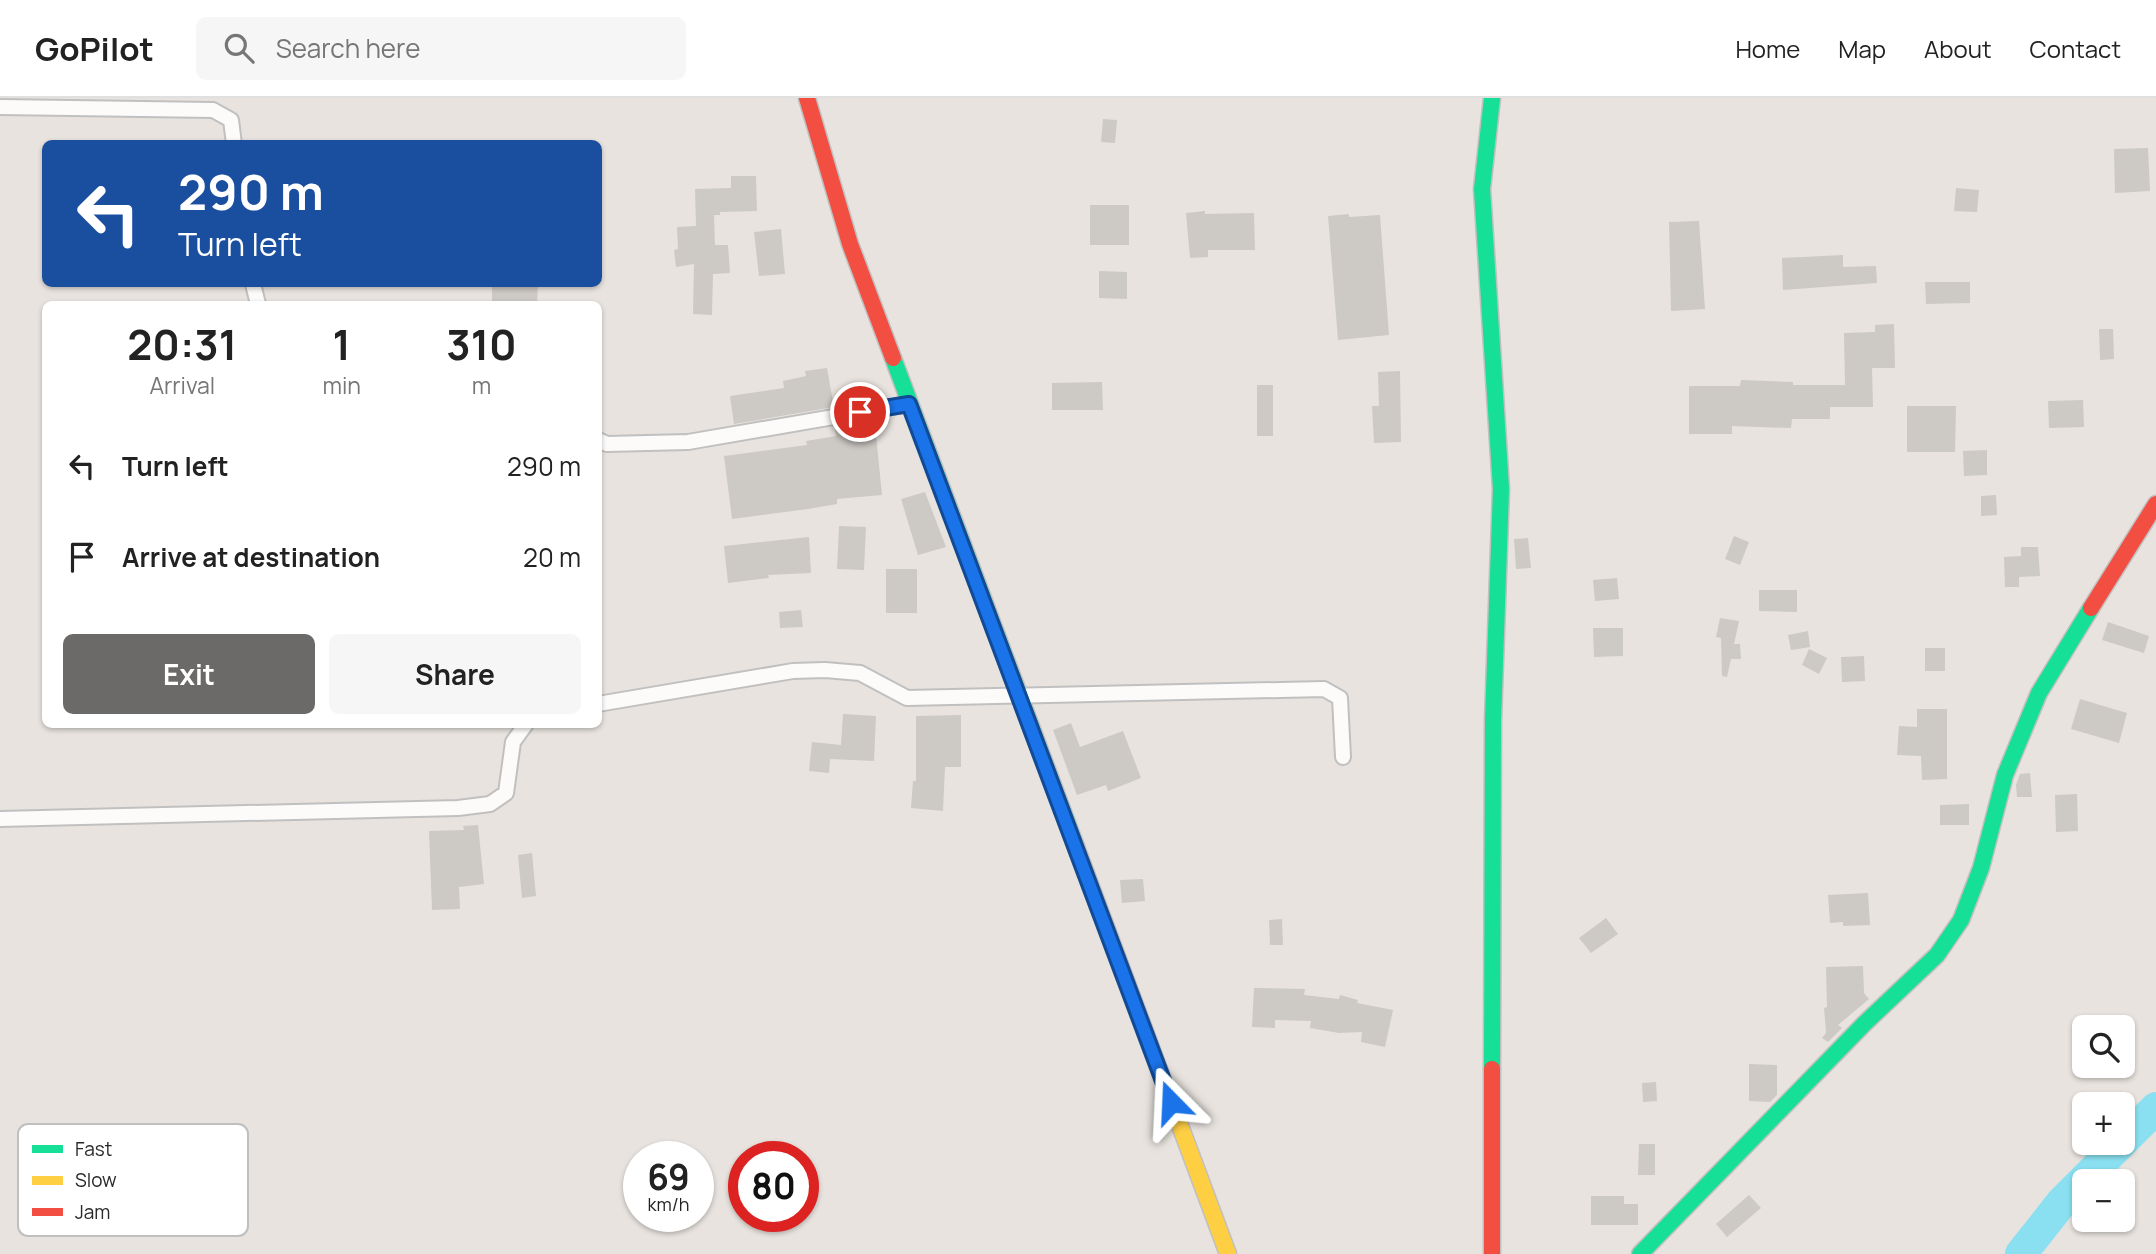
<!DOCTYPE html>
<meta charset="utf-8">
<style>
:root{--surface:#fff;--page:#f6f6f6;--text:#222;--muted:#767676;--line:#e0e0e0;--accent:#6c6a68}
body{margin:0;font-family:Manrope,sans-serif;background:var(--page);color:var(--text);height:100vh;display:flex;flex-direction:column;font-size:26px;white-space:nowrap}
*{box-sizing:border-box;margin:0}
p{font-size:23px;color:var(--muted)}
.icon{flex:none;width:38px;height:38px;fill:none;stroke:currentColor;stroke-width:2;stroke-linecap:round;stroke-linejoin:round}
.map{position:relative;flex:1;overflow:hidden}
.panel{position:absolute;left:42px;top:203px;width:560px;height:427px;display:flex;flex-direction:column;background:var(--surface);border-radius:10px;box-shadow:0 2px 5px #0004}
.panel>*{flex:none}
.banner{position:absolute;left:42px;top:42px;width:560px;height:147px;border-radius:10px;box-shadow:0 2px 5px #0004;background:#1a4fa0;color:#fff;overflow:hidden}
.buttons{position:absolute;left:2072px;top:917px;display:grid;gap:14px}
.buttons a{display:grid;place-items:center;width:63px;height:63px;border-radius:10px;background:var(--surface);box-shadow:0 2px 5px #0004;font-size:35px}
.speed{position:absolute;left:623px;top:1043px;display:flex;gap:14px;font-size:35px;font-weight:700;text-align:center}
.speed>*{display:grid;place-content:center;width:91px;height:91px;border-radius:50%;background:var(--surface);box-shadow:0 2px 5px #0004;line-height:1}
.speed small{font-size:18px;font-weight:400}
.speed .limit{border:10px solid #d22;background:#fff;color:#111}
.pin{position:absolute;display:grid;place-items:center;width:60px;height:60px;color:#fff;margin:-30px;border:4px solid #fff;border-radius:50%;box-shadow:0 2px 7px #0007}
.me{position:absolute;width:77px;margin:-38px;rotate:339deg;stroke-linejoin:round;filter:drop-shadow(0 0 5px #0008)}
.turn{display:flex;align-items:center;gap:24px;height:147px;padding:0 21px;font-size:32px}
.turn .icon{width:91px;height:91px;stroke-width:2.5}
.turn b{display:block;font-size:49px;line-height:60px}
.eta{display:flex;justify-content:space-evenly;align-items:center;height:119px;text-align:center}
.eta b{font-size:42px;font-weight:700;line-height:49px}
.action{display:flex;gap:14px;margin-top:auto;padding:14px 21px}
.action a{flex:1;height:80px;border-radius:10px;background:var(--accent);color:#fff;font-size:28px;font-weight:700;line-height:80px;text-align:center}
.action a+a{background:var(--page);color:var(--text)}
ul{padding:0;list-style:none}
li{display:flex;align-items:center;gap:21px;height:91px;padding:0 21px}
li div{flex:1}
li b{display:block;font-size:26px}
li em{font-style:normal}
header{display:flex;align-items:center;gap:42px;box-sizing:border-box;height:98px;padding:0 35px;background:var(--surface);border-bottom:2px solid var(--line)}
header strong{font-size:33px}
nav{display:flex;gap:38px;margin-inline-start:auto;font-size:24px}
.search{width:490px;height:63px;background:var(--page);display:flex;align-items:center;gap:18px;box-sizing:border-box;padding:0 24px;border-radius:10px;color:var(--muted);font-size:26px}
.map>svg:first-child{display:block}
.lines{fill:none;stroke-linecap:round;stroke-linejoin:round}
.river{stroke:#8ae0f1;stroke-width:32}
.building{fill:#cdc9c5}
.street-casing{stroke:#c1c0c0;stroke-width:18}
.fast-casing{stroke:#c1c0c0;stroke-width:19}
.slow-casing{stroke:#c1c0c0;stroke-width:19}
.jam-casing{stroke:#c1c0c0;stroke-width:19}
.street{stroke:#fcfbfa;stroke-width:14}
.fast{stroke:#16e098;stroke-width:16}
.slow{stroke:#ffcf43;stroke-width:16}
.jam{stroke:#f24e42;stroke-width:16}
.route-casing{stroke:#114b97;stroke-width:18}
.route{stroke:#1a73e8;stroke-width:12}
.key{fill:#fff;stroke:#bfbfbf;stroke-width:2}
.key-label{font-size:19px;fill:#292929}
</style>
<header>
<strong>GoPilot</strong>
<div class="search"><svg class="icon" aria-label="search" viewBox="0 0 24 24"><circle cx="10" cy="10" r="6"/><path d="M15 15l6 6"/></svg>Search here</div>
<nav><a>Home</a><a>Map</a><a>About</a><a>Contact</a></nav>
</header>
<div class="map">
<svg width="2156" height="1156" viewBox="0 0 2156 1156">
<rect width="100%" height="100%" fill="#e8e3de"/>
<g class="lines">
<path class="river" d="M2123 1043 2156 1010
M2021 1156 2062 1104 2121 1045"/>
</g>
<path class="building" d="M1103 21 1117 22 1115 45 1101 44Z
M2148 50 2150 93 2115 95 2114 51Z
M731 78H756L757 113 720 114V117H714L715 147H728L730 175 713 176 712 217 693 216 694 166 676 169 674 152 678 151 677 129 696 128 695 91 731 90Z
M1956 90 1979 92 1977 114 1954 113Z
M1090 107H1129V147H1090Z
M1205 113V116L1254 115 1255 152H1208V159L1190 160 1186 115Z
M1349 116V119L1380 117 1389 237 1338 242 1328 118Z
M1699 123 1705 211 1671 213 1669 124Z
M781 131 785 176 759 178 754 134Z
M1843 157V169L1876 168 1877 185 1783 192 1782 160Z
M1099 173 1127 174V201L1099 200Z
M1925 184H1970V205L1926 206Z
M492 186H538L537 206H492Z
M1894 226 1895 270H1872L1873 309H1830V321H1792L1791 330 1732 328V336H1689V288H1740L1741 282 1793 284V287H1845L1844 235 1875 234V227Z
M2099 231H2113L2114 261 2100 262Z
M827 270 834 309 734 326 730 298 784 290 783 283 806 278 805 273Z
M1400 273 1401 344 1374 345 1372 308H1379L1378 274Z
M1102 284 1103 312H1052V285Z
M1257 287H1273V338H1257Z
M2083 302 2084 329 2049 330 2048 303Z
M1907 308H1956L1955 354H1907Z
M875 327 882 397 837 401V406L808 411 732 421 724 358 807 347 806 343 836 338 835 331Z
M1987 352V377L1964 378 1963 353Z
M925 394 946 449 918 457 901 401Z
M1996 397 1997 417 1981 418V398Z
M839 428 866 429 864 472 837 471Z
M1734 438 1749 444 1740 467 1725 461Z
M809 439 811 475 768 477 769 480 728 485 724 448Z
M1528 440 1531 470 1516 471 1514 441Z
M2021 449H2038L2040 478 2019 479V489H2005L2004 459 2021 458Z
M886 471H917V515H886Z
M1617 480 1619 501 1595 503 1593 482Z
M1759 492H1797V514L1759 513Z
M801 512 803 529 780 530 779 514Z
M1720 520 1739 523 1734 546H1740L1741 561H1731L1727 579 1722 578 1721 540 1716 539Z
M2108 524 2149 538 2144 555 2102 542Z
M1593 530H1623V558L1594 559Z
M1808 533 1810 549 1791 552 1788 537Z
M1925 550H1945V573H1925Z
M1809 551 1827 560 1819 576 1802 567Z
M1864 558 1865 583 1842 584 1841 559Z
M2080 601 2127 615 2119 645 2071 631Z
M1917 611H1947V681L1922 682 1921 658 1897 657 1899 628 1917 629Z
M843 616 876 618 874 663 830 661 829 675 809 673 812 644 841 647Z
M961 617V669H945L943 713 911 710 913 683H916V618Z
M1071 625 1080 649 1123 633 1141 680 1108 693 1106 687 1077 697 1053 632Z
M2030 675 2032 699H2017L2016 687 2020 676Z
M2077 696 2078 733 2056 734 2055 697Z
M1969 706V727H1940V707Z
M478 727 484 786 459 789 460 811 432 812 429 733 464 732 463 728Z
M532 755 536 798 522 800 518 757Z
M1143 781 1145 803 1122 805 1120 782Z
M1868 795 1870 827 1843 828V824L1830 825 1828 797Z
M1606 820 1618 836 1591 855 1579 840Z
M1282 821 1283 847H1270L1269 822Z
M1863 868 1864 895 1869 901 1838 927 1842 930 1828 944 1822 940 1826 935 1824 910 1827 909 1826 869Z
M1254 890 1305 891 1304 897 1339 901 1340 897 1358 902 1357 905 1393 912 1385 949 1361 944 1362 934 1339 935 1310 930 1311 923 1275 922V930L1252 929Z
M1749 966 1777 967V997L1770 1004 1749 1003Z
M1656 984 1657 1003 1643 1004 1642 985Z
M1639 1046H1655V1077H1638Z
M1749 1097 1761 1110 1727 1139 1716 1126Z
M1591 1098H1624V1106H1638V1127H1591Z"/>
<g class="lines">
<g class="street-casing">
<path id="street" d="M0 9 213 12 231 22 234 46
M253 186 258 206
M598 342 607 346 688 344 909 306
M598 606 793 573 825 572 860 575 907 600 1324 591 1340 600 1343 659
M0 721 458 710 490 706 506 695 513 644 526 626"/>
</g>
<g class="fast-casing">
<path id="fast" d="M1492 0 1482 91 1501 391 1493 622 1492 971
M893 260 1075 746
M1640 1156 1865 925 1937 857 1961 822 1981 770 2005 677 2039 595 2091 510"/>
</g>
<g class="slow-casing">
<path id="slow" d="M1075 746 1228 1156"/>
</g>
<g class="jam-casing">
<path id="jam" d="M807 0 850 146 893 260
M2091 510 2156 406
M1492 1156V971"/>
</g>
<use href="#street" class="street"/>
<use href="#fast" class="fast"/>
<use href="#slow" class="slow"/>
<use href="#jam" class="jam"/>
</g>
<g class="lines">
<g class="route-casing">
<path id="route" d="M860 314 909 306 1171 1004"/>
</g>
<use href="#route" class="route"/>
</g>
<rect x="18" y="1026" width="230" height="112" rx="10" class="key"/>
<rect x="32" y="1047" width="31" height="8" fill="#16e098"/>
<rect x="32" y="1078" width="31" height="9" fill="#ffcf43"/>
<rect x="32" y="1110" width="31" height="8" fill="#f24e42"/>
<g class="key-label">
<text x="75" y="1058">Fast</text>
<text x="75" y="1089">Slow</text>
<text x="75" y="1121">Jam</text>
</g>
</svg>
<div class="buttons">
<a><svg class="icon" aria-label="search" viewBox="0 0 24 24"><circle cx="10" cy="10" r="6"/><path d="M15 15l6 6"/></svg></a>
<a>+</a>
<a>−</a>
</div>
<div class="speed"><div>69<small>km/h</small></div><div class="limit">80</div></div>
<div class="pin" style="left:860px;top:314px;background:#d93025"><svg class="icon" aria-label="arrive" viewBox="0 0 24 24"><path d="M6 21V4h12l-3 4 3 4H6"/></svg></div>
<svg class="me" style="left:1171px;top:1004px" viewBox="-20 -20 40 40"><path d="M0-17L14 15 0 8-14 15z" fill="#1a73e8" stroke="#fff" stroke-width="4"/></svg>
<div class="banner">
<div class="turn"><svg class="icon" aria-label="left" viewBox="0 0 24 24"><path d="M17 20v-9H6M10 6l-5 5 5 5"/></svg><div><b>290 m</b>Turn left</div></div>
</div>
<section class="panel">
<div class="eta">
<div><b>20:31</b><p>Arrival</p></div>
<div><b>1</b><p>min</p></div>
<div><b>310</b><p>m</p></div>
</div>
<ul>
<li><svg class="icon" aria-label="left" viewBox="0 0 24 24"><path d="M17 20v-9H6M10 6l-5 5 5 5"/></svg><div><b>Turn left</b></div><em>290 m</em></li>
<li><svg class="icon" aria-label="arrive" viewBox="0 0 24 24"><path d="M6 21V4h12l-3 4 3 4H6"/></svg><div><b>Arrive at destination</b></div><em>20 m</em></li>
</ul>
<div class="action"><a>Exit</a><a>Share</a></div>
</section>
</div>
